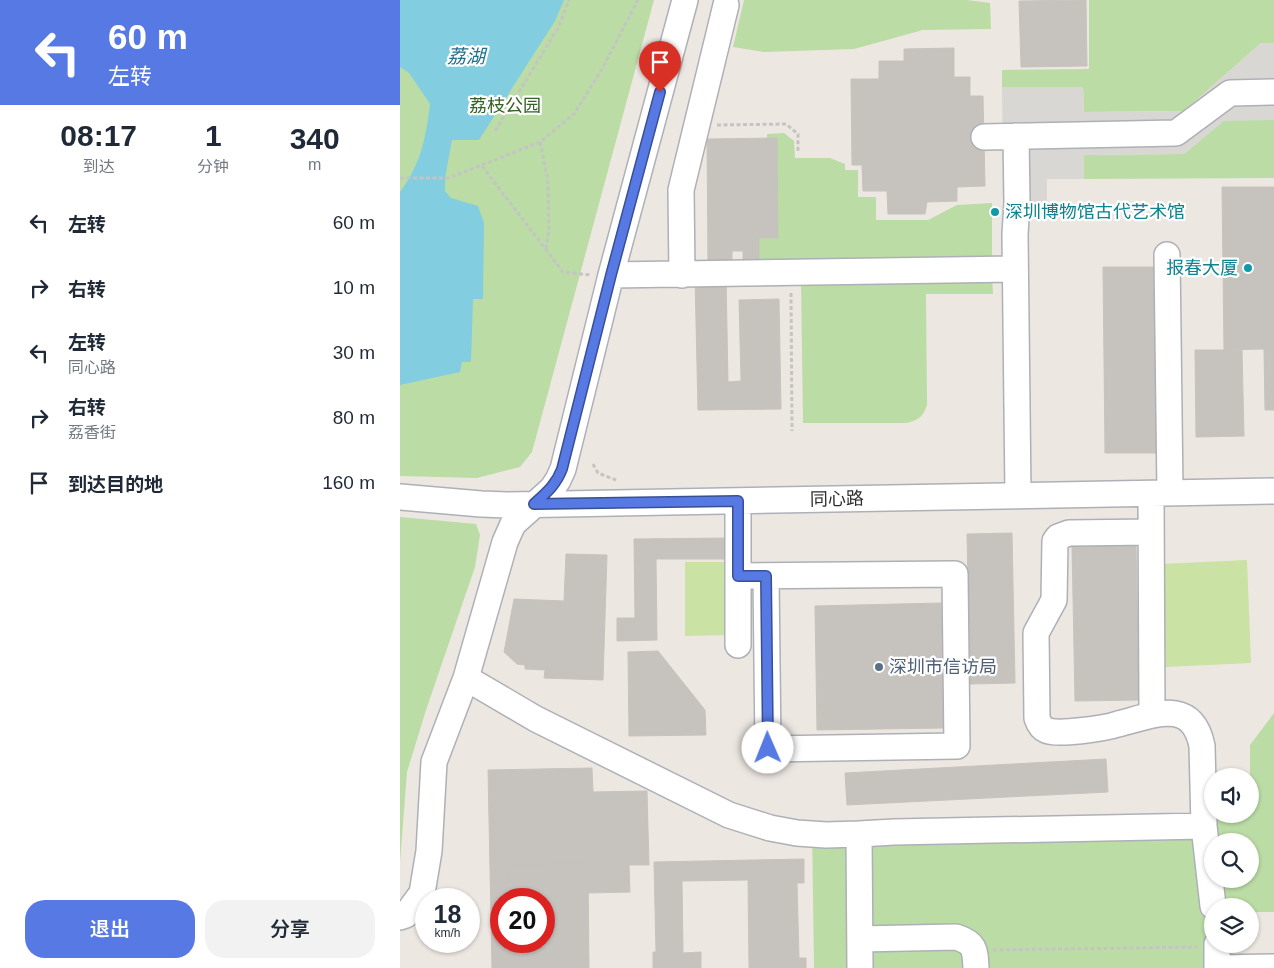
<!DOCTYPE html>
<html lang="zh">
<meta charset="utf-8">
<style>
:root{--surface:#fff;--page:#f2f2f3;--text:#1f2937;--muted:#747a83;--accent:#5779e4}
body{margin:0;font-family:Arial,"Noto Sans SC",sans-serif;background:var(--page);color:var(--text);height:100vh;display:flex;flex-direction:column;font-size:19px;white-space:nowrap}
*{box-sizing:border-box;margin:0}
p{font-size:16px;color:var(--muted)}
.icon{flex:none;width:28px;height:28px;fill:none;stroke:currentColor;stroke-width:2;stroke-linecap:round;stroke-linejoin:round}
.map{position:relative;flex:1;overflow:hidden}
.side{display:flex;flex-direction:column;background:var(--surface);width:400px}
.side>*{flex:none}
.guide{background:#5779e4;color:#fff;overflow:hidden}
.buttons{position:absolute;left:804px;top:768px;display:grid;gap:10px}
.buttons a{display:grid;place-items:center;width:55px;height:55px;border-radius:50%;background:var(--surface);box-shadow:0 1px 4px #0004;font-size:25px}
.speed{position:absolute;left:15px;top:888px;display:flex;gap:10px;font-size:25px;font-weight:700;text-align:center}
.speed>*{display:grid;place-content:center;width:65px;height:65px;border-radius:50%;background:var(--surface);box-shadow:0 1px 4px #0004;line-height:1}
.speed small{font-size:12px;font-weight:400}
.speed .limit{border:8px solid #d22;background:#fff;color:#111}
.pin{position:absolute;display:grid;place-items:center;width:42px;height:42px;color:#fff;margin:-51px -21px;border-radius:50% 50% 50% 0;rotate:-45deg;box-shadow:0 0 5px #0007}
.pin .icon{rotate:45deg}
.me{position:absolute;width:55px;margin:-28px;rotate:359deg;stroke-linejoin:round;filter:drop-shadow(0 0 4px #0008)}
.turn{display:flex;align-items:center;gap:18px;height:105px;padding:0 25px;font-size:22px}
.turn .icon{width:65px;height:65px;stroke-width:2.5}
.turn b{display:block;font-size:35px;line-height:42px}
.eta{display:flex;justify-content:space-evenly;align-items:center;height:85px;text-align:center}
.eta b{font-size:30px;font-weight:600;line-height:35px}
.action{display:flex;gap:10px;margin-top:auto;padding:10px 25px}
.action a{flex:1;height:58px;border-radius:20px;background:var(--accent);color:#fff;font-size:20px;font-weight:600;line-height:58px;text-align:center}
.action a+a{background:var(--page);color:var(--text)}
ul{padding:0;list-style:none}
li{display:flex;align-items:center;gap:15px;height:65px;padding:0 25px}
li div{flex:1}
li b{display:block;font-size:19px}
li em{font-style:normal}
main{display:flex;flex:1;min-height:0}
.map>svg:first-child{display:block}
.green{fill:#bbdca5;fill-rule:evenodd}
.pitch{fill:#cae2a3}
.plaza{fill:#d9d7d4}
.water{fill:#83cde1}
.building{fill:#c6c2bd;stroke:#c8c3bb}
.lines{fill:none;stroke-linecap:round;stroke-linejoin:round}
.minor-casing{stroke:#aeb0b7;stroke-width:28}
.path{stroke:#c4c4c4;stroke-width:3;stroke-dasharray:4 2.5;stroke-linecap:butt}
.minor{stroke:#fff;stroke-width:25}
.route-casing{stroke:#394f94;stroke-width:12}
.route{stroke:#5779e4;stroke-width:9}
.culture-dot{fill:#0f9aa8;stroke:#fff;stroke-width:2}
.service-dot{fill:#5c6f8a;stroke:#fff;stroke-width:2}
.labels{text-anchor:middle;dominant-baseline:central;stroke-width:4.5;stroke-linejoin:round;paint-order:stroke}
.park-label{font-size:18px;fill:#356225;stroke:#fff}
.culture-label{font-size:18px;fill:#0d838f;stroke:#fff;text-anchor:start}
.street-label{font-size:18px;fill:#2d2d2d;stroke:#fff}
.service-label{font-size:18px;fill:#4e5e75;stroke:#fff;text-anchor:start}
.water-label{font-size:19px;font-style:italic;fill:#1f6f8f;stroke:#fff}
</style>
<main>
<section class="side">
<div class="guide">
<div class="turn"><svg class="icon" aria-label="left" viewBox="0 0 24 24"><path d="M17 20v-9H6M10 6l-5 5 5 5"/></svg><div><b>60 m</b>左转</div></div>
</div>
<div class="eta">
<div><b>08:17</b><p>到达</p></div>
<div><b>1</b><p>分钟</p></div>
<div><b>340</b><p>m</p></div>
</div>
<ul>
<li><svg class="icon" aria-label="left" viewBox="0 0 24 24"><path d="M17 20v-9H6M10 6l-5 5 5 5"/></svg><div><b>左转</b></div><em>60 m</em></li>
<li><svg class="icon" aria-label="right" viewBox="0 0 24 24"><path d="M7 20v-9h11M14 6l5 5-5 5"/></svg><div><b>右转</b></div><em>10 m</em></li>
<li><svg class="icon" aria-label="left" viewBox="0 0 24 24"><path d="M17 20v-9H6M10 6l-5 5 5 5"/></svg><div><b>左转</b><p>同心路</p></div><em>30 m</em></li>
<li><svg class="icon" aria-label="right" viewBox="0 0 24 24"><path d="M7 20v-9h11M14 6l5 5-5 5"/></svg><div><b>右转</b><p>荔香街</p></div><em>80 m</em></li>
<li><svg class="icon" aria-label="arrive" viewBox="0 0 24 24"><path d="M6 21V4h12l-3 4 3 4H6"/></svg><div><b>到达目的地</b></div><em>160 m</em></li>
</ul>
<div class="action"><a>退出</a><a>分享</a></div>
</section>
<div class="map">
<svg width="874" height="968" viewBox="0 0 874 968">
<rect width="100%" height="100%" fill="#ede7e2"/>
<path class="green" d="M0 0H254L132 452 120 467 77 478 0 476Z
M344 0H567L590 3 591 29 523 30 454 49 364 52 333 47Z
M689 0H874V43H861L784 111 684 112 683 87H602V70L689 69Z
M824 120H874V178L684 179V155L784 154Z
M384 133 394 141 395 158H430L445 164V170H458V197H476V220H528L557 205 592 203V264L359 263V238L378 237 377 138H367V134Z
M592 275 593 294H526L527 405C523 417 518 421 505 423H403L401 278Z
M0 517 76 524 80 535 75 567 26 710 7 772 0 862Z
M874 713V912H850V906H812V944H833V968H414L412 824 850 814V745ZM812 841H850V879H812Z"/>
<path class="pitch" d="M847 560 851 663 766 667 761 564Z
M285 562H326L327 635 285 636Z"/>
<path class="plaza" d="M861 43H874V120L824 121 784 154 684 155V179H647V203H603L602 87H683L684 112 784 111Z"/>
<path class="water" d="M0 0H164L155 21 79 140H52L45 178V191L51 198 78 206 84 223 83 299H73L71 362H62L60 372 0 385V192C21 164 26 137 30 104L9 73 0 67Z"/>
<path class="building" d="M686 0 687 66 621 67 619 1Z
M554 48V77H570V96H583L585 186 557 187V201L527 202 525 214H488L487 191H463L462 165H452L451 79H479V61H504V49Z
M377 138 378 238H359V263H343V251H332V263L308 264 307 139Z
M822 187H874V410H865L864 349 824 350Z
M703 267H762L763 453H705Z
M326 277 328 382 341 381 339 300 379 299 381 409 298 410 295 278Z
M795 350H842L844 436 796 437Z
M612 533 615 683 570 684 567 534Z
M329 538 330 559H256L257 640 217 641V618H235L234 539Z
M736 545 739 700 675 701 672 546Z
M166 554 207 555 203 680 144 678 145 670 125 669V665L117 664 104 652 114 599 164 601Z
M541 603 543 728 417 730 415 606Z
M258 651 305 710 306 735 229 736 228 652Z
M706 759 708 792 447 805 445 773Z
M192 768 193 792 247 791 249 865H229L230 892 188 893V864L109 865 110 899H101V941H110L111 968H92L88 770Z
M404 859V883H397L399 958H406V968H349L348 880 282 881 283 953 301 952V968H253V952H256L254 862Z
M188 864 189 968H111L110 941H144V899H110L109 865Z"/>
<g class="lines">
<g class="minor-casing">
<path id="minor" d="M616 136 617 203 615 234 618 495
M584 137 776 133 830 93 874 92
M767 255 770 493
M211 275 615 269
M282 275 281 190 326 5
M751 494 752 714
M0 497 81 504 107 505 874 491
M338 501V645
M751 532 669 533 658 537 655 541 654 600 636 633 637 718C639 724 641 728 646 730 655 736 706 728 718 724 751 716 792 696 802 746L804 826
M338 576 555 574 557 746 368 749 366 576
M66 678 136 719 329 815 370 828 397 833 426 835 459 834
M0 917 6 915 22 893 29 851 34 762 66 678 105 542 113 524 152 489 158 480 163 469 211 275 285 0
M460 939 556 937C575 943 575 949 576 968
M817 944V968
M460 968 459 834 494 832 804 826 813 906
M817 968 874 967"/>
</g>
<path class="path" d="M317 125 386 124 398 134V153
M95 131 158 28 169 0
M140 142 148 180 149 228 146 250
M82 166 163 272 191 275
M0 178H49L140 142 174 114 202 69 238 0
M391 293 392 431
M193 464 198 473 216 480
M593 950 797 947"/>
<use href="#minor" class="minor"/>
</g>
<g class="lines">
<g class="route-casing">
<path id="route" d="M260 92 211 275 162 469C156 485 146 493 134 504L338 501V576H366L368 748"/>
</g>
<use href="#route" class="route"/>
</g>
<g class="culture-dot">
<circle cx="595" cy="212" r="5"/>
<circle cx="848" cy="268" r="5"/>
</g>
<circle class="service-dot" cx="479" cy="667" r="5"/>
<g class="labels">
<g class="park-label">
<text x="105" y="106">荔枝公园</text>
</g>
<g class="culture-label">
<text x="605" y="212">深圳博物馆古代艺术馆</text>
<text x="838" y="268" text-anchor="end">报春大厦</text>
</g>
<g class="street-label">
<text transform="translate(437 499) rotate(-1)">同心路</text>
</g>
<g class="service-label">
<text x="489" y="667">深圳市信访局</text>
</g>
<g class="water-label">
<text x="66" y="56">荔湖</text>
</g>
</g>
</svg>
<div class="buttons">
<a><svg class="icon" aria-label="sound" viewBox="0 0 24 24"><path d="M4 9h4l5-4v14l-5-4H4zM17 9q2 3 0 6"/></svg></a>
<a><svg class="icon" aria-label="search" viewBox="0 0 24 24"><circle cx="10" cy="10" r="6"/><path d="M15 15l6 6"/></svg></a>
<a><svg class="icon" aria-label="layers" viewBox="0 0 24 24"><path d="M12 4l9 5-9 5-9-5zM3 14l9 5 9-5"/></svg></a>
</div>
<div class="speed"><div>18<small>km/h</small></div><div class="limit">20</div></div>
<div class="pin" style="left:260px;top:92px;background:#d93025"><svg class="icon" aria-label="arrive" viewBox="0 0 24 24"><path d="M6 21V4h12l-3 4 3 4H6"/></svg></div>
<svg class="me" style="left:368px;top:748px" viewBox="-20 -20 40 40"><circle r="19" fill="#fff"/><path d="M0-13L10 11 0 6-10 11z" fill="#5779e4"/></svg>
</div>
</main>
